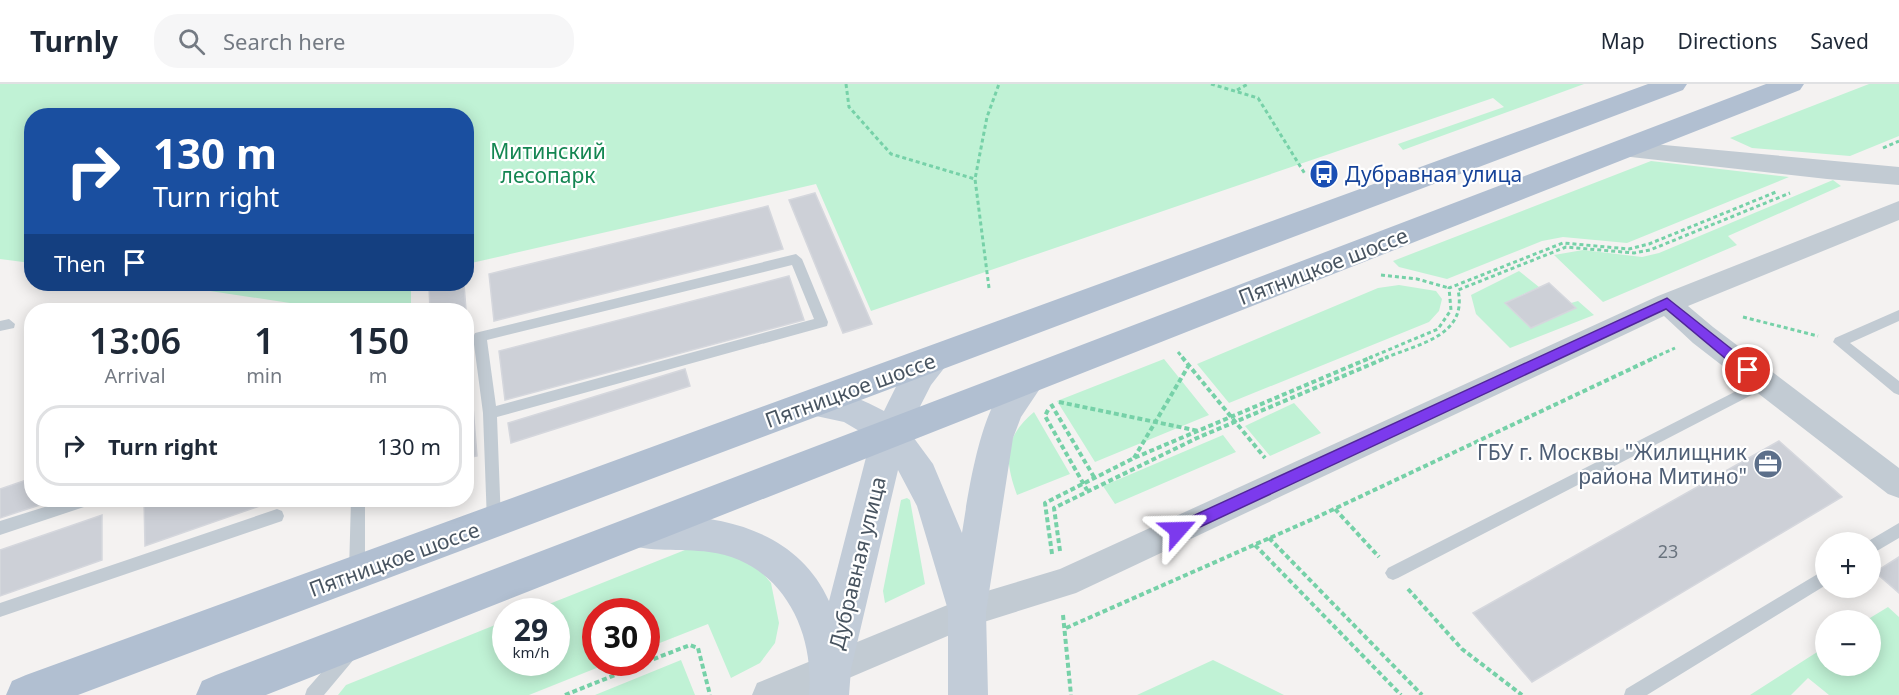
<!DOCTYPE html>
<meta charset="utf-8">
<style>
:root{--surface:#fff;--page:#f6f6f7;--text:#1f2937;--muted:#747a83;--line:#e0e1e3}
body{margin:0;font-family:"Noto Sans",sans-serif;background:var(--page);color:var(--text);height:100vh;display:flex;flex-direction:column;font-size:22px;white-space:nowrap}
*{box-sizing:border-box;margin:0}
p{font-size:20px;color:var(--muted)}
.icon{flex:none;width:33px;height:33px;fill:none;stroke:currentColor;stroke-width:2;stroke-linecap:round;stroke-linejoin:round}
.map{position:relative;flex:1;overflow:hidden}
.drawer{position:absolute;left:24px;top:219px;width:450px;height:204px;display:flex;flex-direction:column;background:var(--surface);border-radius:24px;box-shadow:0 3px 15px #0003}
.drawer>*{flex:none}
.banner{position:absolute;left:24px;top:24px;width:450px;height:183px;border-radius:24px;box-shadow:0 3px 15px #0003;background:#1a4fa0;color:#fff;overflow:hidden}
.fabs{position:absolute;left:1815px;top:448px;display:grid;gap:12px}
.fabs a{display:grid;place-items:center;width:66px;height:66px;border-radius:50%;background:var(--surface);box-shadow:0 3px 15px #0003;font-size:30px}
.speed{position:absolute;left:492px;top:514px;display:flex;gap:12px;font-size:30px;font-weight:700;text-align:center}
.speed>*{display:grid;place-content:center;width:78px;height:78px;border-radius:50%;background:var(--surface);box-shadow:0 3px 15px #0003;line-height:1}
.speed small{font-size:15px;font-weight:400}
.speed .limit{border:9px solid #d22;background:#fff;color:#111}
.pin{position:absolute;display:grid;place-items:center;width:51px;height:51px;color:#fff;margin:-26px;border:3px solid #fff;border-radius:50%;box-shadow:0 2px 6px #0007}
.me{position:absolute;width:66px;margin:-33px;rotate:65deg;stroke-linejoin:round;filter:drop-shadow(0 0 4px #0008)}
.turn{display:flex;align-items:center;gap:21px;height:126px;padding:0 30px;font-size:27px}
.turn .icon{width:78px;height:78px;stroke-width:2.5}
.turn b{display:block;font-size:42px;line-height:51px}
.then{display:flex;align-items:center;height:57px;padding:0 30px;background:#0003;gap:12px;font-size:22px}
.eta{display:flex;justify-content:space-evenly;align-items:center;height:102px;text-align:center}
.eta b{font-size:36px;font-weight:600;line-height:42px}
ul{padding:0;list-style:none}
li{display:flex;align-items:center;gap:18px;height:81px;margin:0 12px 9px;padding:0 18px;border:3px solid var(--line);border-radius:24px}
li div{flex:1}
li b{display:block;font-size:22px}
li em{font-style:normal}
header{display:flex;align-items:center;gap:36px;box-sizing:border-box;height:84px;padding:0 30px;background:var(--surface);border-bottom:2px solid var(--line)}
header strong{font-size:28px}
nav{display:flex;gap:33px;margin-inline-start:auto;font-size:21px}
.search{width:420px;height:54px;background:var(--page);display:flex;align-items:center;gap:15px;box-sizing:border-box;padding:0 21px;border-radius:24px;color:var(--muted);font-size:22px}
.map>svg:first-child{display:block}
.green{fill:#c0f2d5}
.building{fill:#cdd0d7;stroke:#d5d7dd;stroke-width:1.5}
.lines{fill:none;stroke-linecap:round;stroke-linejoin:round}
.path-far1{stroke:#76d1a8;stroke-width:3;stroke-dasharray:4 3;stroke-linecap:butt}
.path{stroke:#76d1a8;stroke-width:4;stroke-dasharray:5 3;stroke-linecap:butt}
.lane{fill:#c2cbd3;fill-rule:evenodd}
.street{fill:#c2cbd3;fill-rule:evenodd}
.secondary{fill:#c2ccd8;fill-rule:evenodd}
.primary{fill:#b1bfd1;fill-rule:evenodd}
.route{fill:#7c3aed;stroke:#51269a;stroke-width:1.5}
.labels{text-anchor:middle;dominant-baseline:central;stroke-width:4.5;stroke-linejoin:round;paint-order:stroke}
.number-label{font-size:18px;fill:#69737e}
.park-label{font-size:21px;fill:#148652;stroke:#fff}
.transit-label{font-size:21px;fill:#164399;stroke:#fff;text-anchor:start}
.street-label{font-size:21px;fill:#485460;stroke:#fff}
.service-label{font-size:21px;fill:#4e5e75;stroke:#fff;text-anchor:end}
</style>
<header>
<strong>Turnly</strong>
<div class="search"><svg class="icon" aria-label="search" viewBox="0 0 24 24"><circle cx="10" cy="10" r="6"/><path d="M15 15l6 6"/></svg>Search here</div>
<nav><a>Map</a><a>Directions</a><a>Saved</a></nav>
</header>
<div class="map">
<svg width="1899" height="611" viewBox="0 0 1899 611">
<rect width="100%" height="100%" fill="#f4f2f1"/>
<path class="green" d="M0 0H1584L1403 66 1398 60 1504 23 1493 14 871 227 816 100 467 180 466 32H32L31 179 0 175Z
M1869 0H1899V52L1850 72 1752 64 1730 54Z
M1651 77 1789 93 1627 159 1563 153 1542 157 1447 195 1399 183 1393 177Z
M1833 96 1841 102 1728 152 1737 161 1603 218 1554 171 1583 166 1642 173 1659 169Z
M1519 187 1539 203 1505 219 1531 244 1575 224 1571 219 1578 217 1594 231 1510 264 1476 230 1471 211Z
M164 200H411V226H303V221Z
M1399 201 1436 207 1442 215 1439 227 1429 238 1229 319 1197 280 1378 204Z
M1164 275 1209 331 1095 378 1057 317Z
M1294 319 1321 349 1270 372 1245 342Z
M1034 328 1070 390 1017 411C1004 376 1004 353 1034 328Z
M1223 351 1236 368 1115 420 1103 402Z
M907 414 910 416 925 500 885 519 883 507 901 416Z
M685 466H727L760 486 771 499 779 539 775 559 760 579 731 594 708 540 647 564 646 528H596V579H609L529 611H338L346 601 505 537 506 579H556V528H529Z
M1888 523 1899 533V611H1829L1808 594 1791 611H1750L1825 563 1826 582H1870V537H1865Z
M681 576 695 611H595Z
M1213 576 1284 611H1137Z"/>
<path class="building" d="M815 109 872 240 843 249 789 116Z
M768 122 783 165 494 237 489 190Z
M789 192 804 236 505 316 499 267Z
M1549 199 1576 224 1531 244 1505 219Z
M438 200H464L466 226H430L429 202Z
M466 237 477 372 466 374Z
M685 285 690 302 511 359 508 339Z
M1779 357 1842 413 1532 598 1473 529Z
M32 394V416H55L0 434V405Z
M144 416H277L145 462Z
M102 431V476L0 512V466Z
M1899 473V509L1875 488Z"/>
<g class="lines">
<path class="path-far1" d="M846 0 849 23 891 70 975 95
M1211 0 1258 14 1305 90
M1237 6 1248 0
M1883 64 1899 57
M1381 191 1417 195 1449 204
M989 204 975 95 987 33 999 0
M1743 233 1818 252
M1178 268 1183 274
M1369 274 1438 245 1451 226 1449 204 1563 159 1629 165 1649 160 1776 108
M1385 274C1418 260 1468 252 1458 206L1566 163 1634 169 1650 166 1790 109
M1653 274 1675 264"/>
<path class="path" d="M1182 273 1265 374
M1059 318 1199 347
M1051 320 1094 393
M1048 326 1045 332 1087 406
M1134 374 1189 281
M1335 425 1379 473
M1269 454 1422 611
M1255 461 1401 611
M1060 467 1054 424 1197 354 1388 273
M1052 470 1045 419 1134 374 1372 273
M1408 505 1462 565 1522 611
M1063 531 1071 611
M1066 544 1315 434 1656 273
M646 578 690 561 698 564 710 611
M565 611 645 579"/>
<path class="lane" d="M796 170 802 175 828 238 827 242 497 333 501 438 499 443 494 445 489 443 487 438 483 329 473 253 475 249ZM792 181 814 235 496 322 487 256Z
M1899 226V237L1850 259 1899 297V311L1894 309 1833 258 1835 254Z
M9 235 15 240 14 244 0 247V237Z
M1764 293 1769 294 1771 298 1769 302 1398 494 1393 496 1388 494 1385 489 1388 484Z
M67 416H92L90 421 0 451V437Z
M351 416H365V487L362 492 357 494 352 492 349 487Z
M277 425 282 427 284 432 282 437 0 533V519Z
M1899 439V454L1870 471V459H1865Z
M1826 485V501L1647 611H1624L1626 605Z
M349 561 355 564 357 569 355 574 324 611H305L307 605 343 564Z"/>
<path class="street" d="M1621 57 1899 83V101L1827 95 1613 71 1609 65 1613 59Z
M1899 117V136L1688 222 1713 243 1899 384V414L1888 410 1693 259 1664 232 1076 509 971 542 809 611H752L757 599 967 513 1060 485 1658 212Z"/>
<path class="secondary" d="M936 261 947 265 952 274 931 301 908 346 933 380 962 449C968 414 985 269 1041 288L1045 297 1021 333 1013 354 986 528 988 611H948V526L917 422 898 386 851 585 849 611H809C815 545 780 477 709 468 681 464 649 469 622 459L617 448 622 437C640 430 658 432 677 432 739 434 802 456 829 517L871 354 844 338 802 329 797 319 802 309C829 300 860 314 884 327 897 302 908 270 936 261Z"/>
<path class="primary" d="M1648 0H1687L1683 6 78 611H6L12 597 26 591Z
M1766 0H1804L1800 6 266 611H196L202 597 216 591Z"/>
</g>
<path class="route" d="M1667 214 1753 282V290H1744L1666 225 1183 451H1173L1170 446 1173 441Z"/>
<defs>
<g id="bus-disc" transform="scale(1.5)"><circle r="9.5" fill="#1a4fb4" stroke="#fff"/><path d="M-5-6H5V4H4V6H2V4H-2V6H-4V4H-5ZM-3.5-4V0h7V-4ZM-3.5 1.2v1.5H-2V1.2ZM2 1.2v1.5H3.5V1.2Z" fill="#fff"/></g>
<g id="office-disc" transform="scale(1.5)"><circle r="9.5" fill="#5c6f8a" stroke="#fff"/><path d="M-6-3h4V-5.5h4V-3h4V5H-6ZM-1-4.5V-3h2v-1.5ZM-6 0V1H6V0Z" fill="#fff"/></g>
</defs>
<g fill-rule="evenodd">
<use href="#bus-disc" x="1324" y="90"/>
<use href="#office-disc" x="1768" y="380"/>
</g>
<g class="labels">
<g class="number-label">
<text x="1668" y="467">23</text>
</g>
<g class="park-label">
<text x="548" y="67">Митинский<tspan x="548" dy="24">лесопарк</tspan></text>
</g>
<g class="transit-label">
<text x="1345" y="90">Дубравная улица</text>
</g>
<g class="street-label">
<text transform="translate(1323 182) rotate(-21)">Пятницкое шоссе</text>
<text transform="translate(850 306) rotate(-20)">Пятницкое шоссе</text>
<text transform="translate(394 475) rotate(-20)">Пятницкое шоссе</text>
<text transform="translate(857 479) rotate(-76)">Дубравная улица</text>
</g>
<g class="service-label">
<text x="1747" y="368">ГБУ г. Москвы "Жилищник<tspan x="1747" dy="24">района Митино"</tspan></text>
</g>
</g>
</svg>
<div class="fabs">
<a>+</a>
<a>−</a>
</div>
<div class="speed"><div>29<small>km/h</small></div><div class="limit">30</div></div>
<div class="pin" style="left:1748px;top:286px;background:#d93025"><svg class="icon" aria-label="arrive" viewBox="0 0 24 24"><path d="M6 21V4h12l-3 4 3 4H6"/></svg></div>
<svg class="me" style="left:1178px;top:446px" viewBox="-20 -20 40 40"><path d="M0-17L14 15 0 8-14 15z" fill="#7c3aed" stroke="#fff" stroke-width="4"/></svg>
<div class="banner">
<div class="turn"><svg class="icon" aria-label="right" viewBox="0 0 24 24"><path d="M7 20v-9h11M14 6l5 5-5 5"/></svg><div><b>130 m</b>Turn right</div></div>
<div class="then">Then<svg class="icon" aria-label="arrive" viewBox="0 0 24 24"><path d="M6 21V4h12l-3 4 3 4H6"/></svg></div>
</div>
<section class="drawer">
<div class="eta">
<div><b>13:06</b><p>Arrival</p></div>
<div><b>1</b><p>min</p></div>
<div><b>150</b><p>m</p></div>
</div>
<ul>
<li><svg class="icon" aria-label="right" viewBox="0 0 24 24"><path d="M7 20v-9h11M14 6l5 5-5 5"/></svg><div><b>Turn right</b></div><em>130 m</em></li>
</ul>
</section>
</div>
